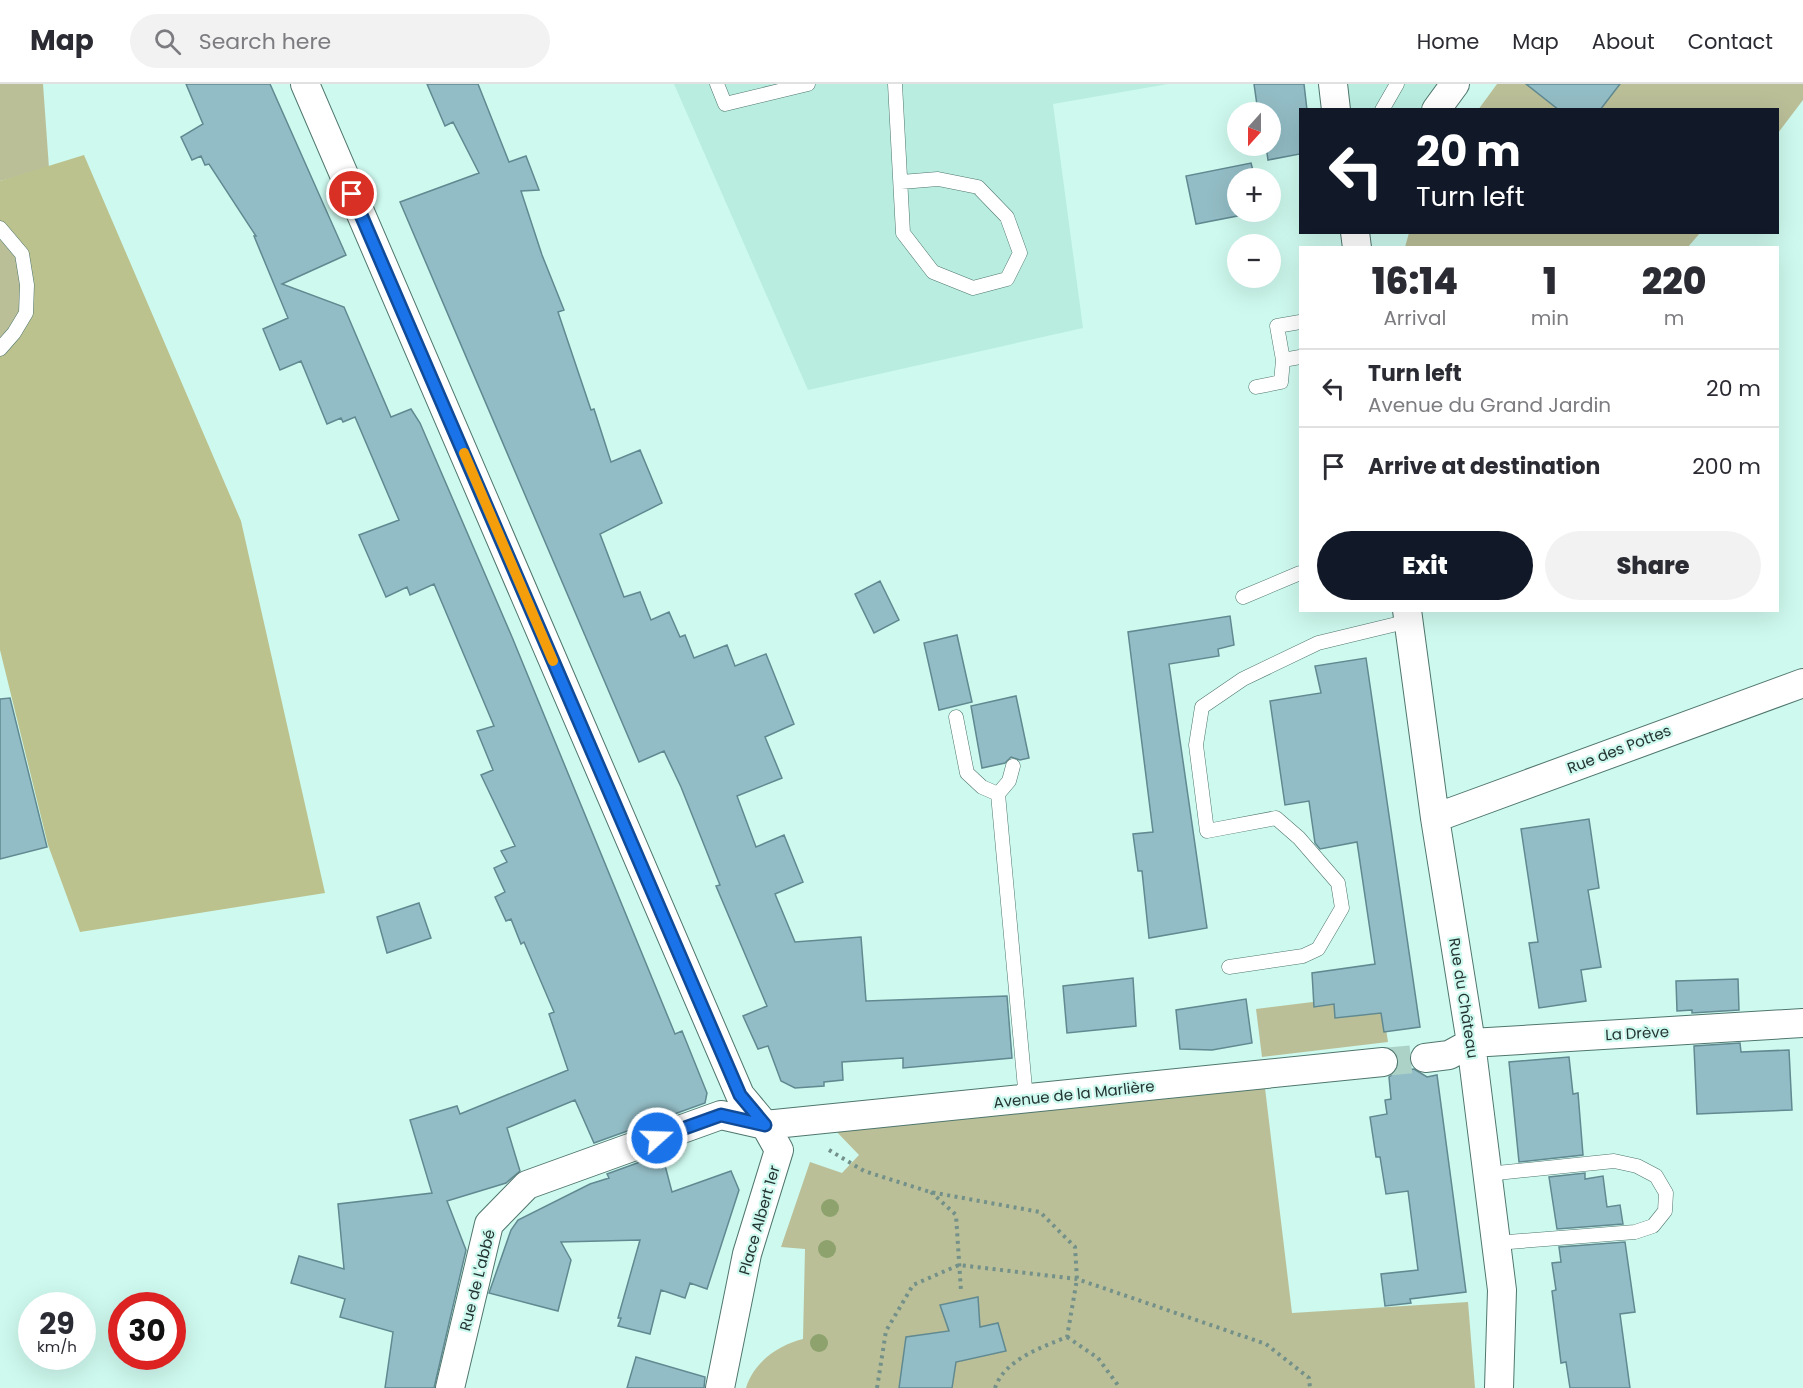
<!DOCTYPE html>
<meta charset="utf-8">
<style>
:root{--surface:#fff;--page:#f2f2f3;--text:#2b2b33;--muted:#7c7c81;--line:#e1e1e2;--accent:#111827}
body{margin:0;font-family:Poppins,sans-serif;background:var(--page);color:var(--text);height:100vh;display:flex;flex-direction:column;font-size:22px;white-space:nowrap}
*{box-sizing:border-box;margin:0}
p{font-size:20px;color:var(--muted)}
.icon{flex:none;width:33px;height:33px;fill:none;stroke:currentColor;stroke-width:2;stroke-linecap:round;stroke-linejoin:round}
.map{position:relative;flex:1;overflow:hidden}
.panel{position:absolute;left:1299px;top:162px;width:480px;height:366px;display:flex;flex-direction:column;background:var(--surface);border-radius:0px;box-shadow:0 6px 24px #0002}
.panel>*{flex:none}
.hud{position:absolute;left:1299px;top:24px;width:480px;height:126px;border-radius:0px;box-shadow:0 6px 24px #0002;background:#111827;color:#fff;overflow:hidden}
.needle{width:39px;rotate:201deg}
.tools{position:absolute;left:1227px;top:18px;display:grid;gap:12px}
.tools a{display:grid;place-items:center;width:54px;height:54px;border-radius:50%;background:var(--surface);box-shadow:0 6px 24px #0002;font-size:30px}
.speed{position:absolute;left:18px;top:1208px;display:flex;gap:12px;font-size:30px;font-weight:700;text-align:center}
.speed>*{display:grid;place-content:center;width:78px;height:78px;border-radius:50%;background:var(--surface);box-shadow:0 6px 24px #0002;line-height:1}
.speed small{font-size:15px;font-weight:400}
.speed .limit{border:9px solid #d22;background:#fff;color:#111}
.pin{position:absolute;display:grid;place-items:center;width:51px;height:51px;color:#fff;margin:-26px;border:3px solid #fff;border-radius:50%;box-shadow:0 2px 6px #0007}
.me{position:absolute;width:66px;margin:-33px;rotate:70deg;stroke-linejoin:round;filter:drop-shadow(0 0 4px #0008)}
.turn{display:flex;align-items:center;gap:21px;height:126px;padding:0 18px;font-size:27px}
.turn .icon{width:78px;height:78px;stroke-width:2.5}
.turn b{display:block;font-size:42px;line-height:51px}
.eta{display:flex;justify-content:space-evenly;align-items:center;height:102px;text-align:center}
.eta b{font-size:36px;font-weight:800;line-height:42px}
.primary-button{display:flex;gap:12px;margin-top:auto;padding:12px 18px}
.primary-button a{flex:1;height:69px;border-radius:36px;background:var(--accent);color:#fff;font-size:24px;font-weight:800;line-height:69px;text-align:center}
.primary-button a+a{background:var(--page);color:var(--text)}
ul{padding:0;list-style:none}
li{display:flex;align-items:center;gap:18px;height:78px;padding:0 18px;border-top:2px solid var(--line)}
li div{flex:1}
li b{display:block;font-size:22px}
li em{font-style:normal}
header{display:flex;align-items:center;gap:36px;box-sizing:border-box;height:84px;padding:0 30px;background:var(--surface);border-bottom:2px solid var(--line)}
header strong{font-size:28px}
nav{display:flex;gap:33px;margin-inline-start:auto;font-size:21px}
.search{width:420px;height:54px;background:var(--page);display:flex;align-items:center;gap:15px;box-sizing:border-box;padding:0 21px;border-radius:33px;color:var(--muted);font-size:22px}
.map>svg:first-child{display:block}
.built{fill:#b9ede0}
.green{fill:#babf98}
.forest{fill:#bcc28e}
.building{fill:#93bdc6;stroke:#608991;stroke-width:1.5}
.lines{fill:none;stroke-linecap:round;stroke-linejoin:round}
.street-tunnel{stroke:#acd2c8;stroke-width:28;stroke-dasharray:28 14;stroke-linecap:butt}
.lane-casing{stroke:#4f766d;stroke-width:15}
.street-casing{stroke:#4f766d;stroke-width:30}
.path{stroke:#739089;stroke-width:4;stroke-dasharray:3 4.5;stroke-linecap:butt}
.lane{stroke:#fff;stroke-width:14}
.street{stroke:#fff;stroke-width:28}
.tree{fill:#8da26d}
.route-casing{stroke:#114b97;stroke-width:15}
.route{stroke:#1a73e8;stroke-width:10}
.slow{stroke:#f59e0b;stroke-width:10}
.labels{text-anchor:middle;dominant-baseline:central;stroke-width:4.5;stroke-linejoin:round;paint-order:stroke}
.street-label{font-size:15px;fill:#243431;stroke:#cef9ee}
</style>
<header>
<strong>Map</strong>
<div class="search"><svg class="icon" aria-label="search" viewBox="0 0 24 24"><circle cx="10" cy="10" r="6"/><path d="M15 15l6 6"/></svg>Search here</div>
<nav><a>Home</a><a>Map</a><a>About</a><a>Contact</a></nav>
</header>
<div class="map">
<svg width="1803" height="1304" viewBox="0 0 1803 1304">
<rect width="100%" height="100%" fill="#cef9ee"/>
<path class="built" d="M674 0H1168L1053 20 1083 244 808 306Z
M1333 0H1455L1436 26 1336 25Z"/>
<path class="green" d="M0 0H43L49 84 0 97Z
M1497 0H1803V16L1778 49V26H1478Z
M0 144 22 170 26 229 0 265Z
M1409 149V148L1700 149 1688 163H1405Z
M1345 914 1383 924 1388 958 1262 973 1256 925Z
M1265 1004 1292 1229 1468 1218 1475 1304H746C753 1279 778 1261 803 1255L805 1165 781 1163 810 1078 842 1089 859 1071 834 1045Z"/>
<path class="forest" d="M84 71 241 437 325 809 80 848 48 761 0 566V265L26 229 22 170 0 144V97Z"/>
<path class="building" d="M186 0H270L346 171 282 200 344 223 391 333 411 325 420 339 512 553 675 950 682 947 707 1009 705 1019 594 1059 575 1016 507 1044 520 1087 506 1099 447 1117 466 1166 434 1304H385L393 1248 340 1233 345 1215 291 1199 299 1172 344 1185 338 1120 432 1109 410 1036 457 1022 460 1030 568 986 549 930 554 928 524 858 521 860 511 835 506 837 495 813 505 808 494 784 507 778 501 767 515 762 481 691 493 686 477 647 494 642 434 500 410 511 407 503 386 513 359 451 399 436 355 333 343 338 341 334 327 340 301 277 280 286 263 245 288 234 254 152H256L209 80 205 81 201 72 192 76 181 53 203 40Z
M427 0H478L509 78 526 72 539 106 521 107 542 171 564 226 558 228 591 326 594 325 611 378 640 366 662 419 600 450 624 513 640 508 651 536 669 528 680 553 685 551 694 574 727 561 735 582 766 570 794 640 765 653 782 694 737 712 756 763 784 751 803 798 775 810 795 858 861 853 866 917 1007 912 1012 974 903 984V974L842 978 843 996 824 998V1002L795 1004 781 997 768 962 758 965 743 932 767 922 716 802 720 801 681 703 664 667 639 678 400 118 479 89 453 38 445 42Z
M1254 0H1304L1307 26H1300V70L1268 76 1266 62H1270V28H1258Z
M1526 0H1620L1600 26H1559Z
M1251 79 1255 94H1238V128H1258L1196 140 1186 92Z
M880 497 899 536 874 549 855 510Z
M1230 532 1234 561 1218 565 1219 572 1169 580 1207 844 1149 854 1142 787H1138L1133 750 1153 748 1128 548Z
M957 551 972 618 939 626 924 559Z
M1366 574 1420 943 1384 948 1381 929 1335 934 1334 920 1314 923 1312 889 1375 880 1357 758 1320 765 1315 759 1309 717 1285 721 1270 617 1321 609 1315 582Z
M1016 612 1029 674 1020 676 1011 673 1005 679 982 684 971 622Z
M10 614 47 763 0 775V615Z
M1589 735 1599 804 1588 806 1601 883 1581 886 1586 917 1539 924 1529 859 1538 858 1521 745Z
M419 819 431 854 387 869 377 833Z
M1133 894 1136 942 1067 949 1063 902Z
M1738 895 1739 926 1692 929V926L1677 927 1676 897Z
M1246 915 1252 959 1212 966 1180 965 1176 926Z
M1740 959 1741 968 1789 966 1792 1026 1697 1030 1694 962Z
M1569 973 1573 1010 1578 1009 1583 1071 1519 1078 1509 978Z
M1414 985 1427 993 1437 991 1466 1208 1410 1215 1411 1219 1385 1222 1381 1190 1418 1186 1408 1107 1386 1110 1380 1073H1376L1370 1033 1387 1030 1385 1016 1391 1015 1389 993 1397 987Z
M662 1070 672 1108 731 1087 739 1106 707 1205 690 1199 685 1214 661 1206 650 1250 618 1242 621 1234H618L640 1156 561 1158 571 1176 558 1227 489 1209 511 1146 518 1136 590 1100 609 1094 607 1090Z
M1585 1089V1095L1603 1092 1607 1123 1620 1121 1623 1140 1557 1145 1549 1093Z
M1625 1158 1635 1228 1620 1230 1630 1304H1570L1566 1278 1561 1279 1552 1207 1556 1206 1552 1179 1561 1178 1559 1163Z
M978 1213 980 1243 998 1239 1006 1267 956 1278 952 1304H899L906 1253 949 1247 940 1221Z
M636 1273 705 1293 704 1304H627Z"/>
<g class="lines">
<path class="street-tunnel" d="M1383 978 1425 974"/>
<g class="lane-casing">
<path id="lane" d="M717 0 725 20 808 0
M895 0 903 149 933 188 973 204 1007 195 1020 169 1007 133 978 103 938 95 901 98
M1382 26 1397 0
M0 144 22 170 27 201 26 229 14 249 0 265
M1283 276 1300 273
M1256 303 1281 298 1283 276 1277 242 1300 238
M1243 513 1300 489
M956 633 967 689 982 703 998 710 1026 1015
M998 710 1009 697 1013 682
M1229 883 1303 872 1318 865 1342 824 1338 799 1299 754 1276 734 1207 747 1196 661 1202 623 1243 595 1318 559 1409 537
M1487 1090 1614 1077 1637 1082 1656 1092 1666 1109 1665 1127 1653 1142 1635 1148 1496 1159"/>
</g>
<g class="street-casing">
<path id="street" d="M305 0 740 1011 765 1041 779 1066 747 1170 720 1304
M1333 0 1336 26
M1436 26 1455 0
M1355 148 1357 164
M1407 526 1435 734 1471 959 1502 1206 1499 1304
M1435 734 1803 599
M1425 974 1449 971 1471 959 1803 939
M450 1304 489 1140 527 1101 721 1031 765 1041 1383 978"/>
</g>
<path class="path" d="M829 1066 864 1087 930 1108 1040 1128 1075 1163 1077 1195 1067 1253
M931 1108 956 1131 961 1207
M1067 1253 1098 1274 1120 1304
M877 1304 886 1247 913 1201 959 1181 1077 1195 1266 1260 1309 1294 1310 1304
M995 1304C1004 1276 1042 1263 1067 1253"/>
<use href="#lane" class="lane"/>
<use href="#street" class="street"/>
</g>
<g class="tree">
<circle cx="830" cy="1124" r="9"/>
<circle cx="827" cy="1165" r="9"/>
<circle cx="819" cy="1259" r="9"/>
</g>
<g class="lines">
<g class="route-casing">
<path id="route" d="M352 110 740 1011 765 1041 721 1031 657 1054"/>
</g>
<use href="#route" class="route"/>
<path class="slow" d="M464 369 553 577"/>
</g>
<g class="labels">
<g class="street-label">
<text transform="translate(1619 665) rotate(-21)">Rue des Pottes</text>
<text transform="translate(1464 914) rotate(81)">Rue du Château</text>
<text transform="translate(1637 949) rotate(-3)">La Drève</text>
<text transform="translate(1074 1010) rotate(-6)">Avenue de la Marlière</text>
<text transform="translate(759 1136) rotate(-74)">Place Albert 1er</text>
<text transform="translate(477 1196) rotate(-76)">Rue de L'abbé</text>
</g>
</g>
</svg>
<div class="tools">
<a><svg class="needle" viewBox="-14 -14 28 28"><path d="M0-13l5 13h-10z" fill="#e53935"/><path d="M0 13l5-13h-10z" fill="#7c7c81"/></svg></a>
<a>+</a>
<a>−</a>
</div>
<div class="speed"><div>29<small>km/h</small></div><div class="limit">30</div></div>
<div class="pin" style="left:352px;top:110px;background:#d93025"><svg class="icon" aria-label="arrive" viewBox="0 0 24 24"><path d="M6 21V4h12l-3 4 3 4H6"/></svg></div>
<svg class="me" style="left:657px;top:1054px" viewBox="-20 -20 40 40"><circle r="17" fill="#1a73e8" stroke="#fff" stroke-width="3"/><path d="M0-11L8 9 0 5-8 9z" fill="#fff"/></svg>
<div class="hud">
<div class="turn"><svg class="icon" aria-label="left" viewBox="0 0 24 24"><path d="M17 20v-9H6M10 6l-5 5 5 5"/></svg><div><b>20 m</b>Turn left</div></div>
</div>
<section class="panel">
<div class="eta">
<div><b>16:14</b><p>Arrival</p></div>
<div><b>1</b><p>min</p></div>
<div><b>220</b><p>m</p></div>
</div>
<ul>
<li><svg class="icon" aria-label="left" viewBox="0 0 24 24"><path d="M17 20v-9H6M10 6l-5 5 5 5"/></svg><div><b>Turn left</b><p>Avenue du Grand Jardin</p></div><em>20 m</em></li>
<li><svg class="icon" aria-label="arrive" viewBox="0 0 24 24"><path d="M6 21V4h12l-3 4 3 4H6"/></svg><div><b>Arrive at destination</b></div><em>200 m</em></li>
</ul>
<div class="primary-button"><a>Exit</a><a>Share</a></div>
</section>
</div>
